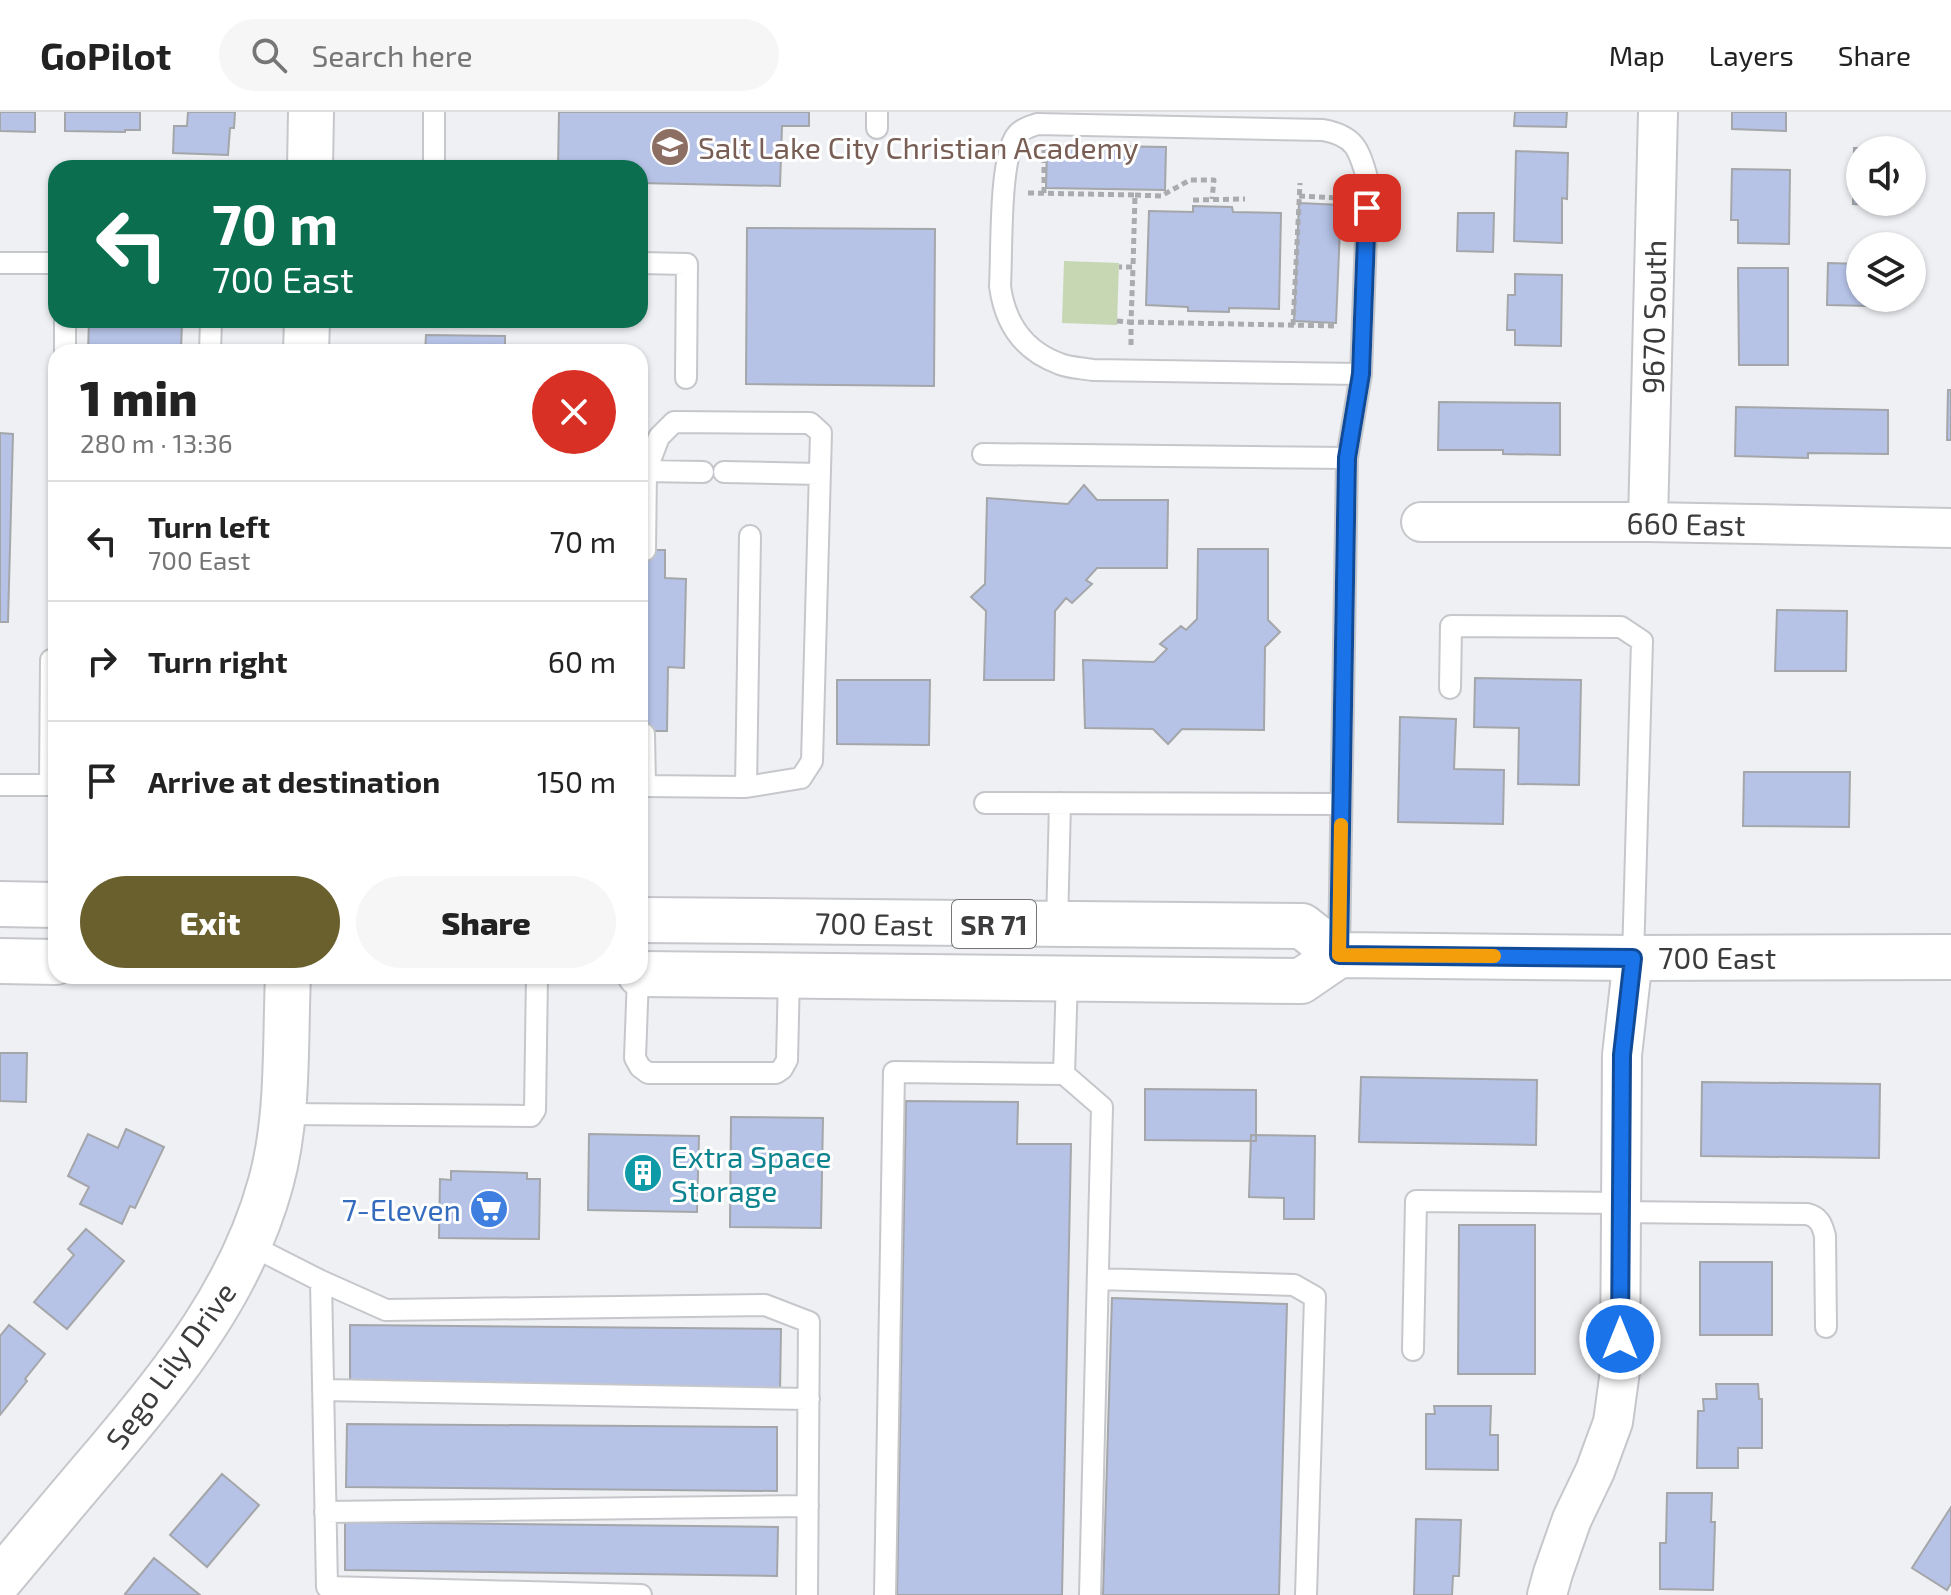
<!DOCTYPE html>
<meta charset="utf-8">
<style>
:root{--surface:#fff;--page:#f6f6f6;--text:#222;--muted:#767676;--line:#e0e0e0;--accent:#6a602d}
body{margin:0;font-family:"Exo 2",sans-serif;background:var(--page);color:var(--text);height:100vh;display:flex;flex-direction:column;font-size:30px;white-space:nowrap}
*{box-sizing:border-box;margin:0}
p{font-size:26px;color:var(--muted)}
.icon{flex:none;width:44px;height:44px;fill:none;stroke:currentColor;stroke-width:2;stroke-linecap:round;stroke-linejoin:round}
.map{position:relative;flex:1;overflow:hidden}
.sheet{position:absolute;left:48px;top:232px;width:600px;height:640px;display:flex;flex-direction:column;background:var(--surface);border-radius:24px;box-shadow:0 2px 6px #0004}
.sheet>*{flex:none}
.top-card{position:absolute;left:48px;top:48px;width:600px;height:168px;border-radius:24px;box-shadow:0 2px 6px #0004;background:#0b6e4f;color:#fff;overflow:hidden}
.controls{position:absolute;left:1846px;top:24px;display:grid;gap:16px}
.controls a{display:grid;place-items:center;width:80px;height:80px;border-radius:50%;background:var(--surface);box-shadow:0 2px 6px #0004;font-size:40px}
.pin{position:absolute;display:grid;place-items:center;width:68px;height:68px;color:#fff;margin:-34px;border-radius:16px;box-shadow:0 4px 12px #0006}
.me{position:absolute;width:88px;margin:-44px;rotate:0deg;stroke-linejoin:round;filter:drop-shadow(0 0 6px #0008)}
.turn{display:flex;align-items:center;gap:28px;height:168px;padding:0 32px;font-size:36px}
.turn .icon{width:104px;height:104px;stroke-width:2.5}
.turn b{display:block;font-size:56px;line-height:68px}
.round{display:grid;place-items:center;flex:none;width:84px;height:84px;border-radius:42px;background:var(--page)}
.head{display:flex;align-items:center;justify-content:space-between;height:136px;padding:0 32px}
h1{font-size:48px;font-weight:800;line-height:60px}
.button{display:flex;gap:16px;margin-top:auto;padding:16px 32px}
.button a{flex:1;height:92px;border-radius:48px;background:var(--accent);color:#fff;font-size:32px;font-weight:800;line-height:92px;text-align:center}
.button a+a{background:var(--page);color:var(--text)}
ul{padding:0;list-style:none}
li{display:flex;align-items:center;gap:24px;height:120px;padding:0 32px;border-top:2px solid var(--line)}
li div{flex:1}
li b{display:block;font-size:30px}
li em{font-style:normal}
header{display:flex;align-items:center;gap:48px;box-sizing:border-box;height:112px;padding:0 40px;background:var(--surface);border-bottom:2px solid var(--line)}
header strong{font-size:38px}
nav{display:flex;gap:44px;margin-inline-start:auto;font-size:28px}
.search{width:560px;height:72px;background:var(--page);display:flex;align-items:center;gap:20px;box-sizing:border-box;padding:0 28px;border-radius:44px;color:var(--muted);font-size:30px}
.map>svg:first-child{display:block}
.green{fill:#c7d6b3}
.building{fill:#b6c3e7;stroke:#a4a6a9;stroke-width:2}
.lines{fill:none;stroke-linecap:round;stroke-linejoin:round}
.service-casing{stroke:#c6c7cb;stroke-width:24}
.minor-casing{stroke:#c6c7cb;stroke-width:42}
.secondary-casing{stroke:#c6c7cb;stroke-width:48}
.primary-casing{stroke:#c6c7cb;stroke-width:48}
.path{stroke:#aaabae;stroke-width:5;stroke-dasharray:6 4;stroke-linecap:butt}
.service{stroke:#fff;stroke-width:20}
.minor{stroke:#fff;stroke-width:38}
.secondary{stroke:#fff;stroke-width:44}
.primary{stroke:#fff;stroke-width:44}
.route-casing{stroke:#114b97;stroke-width:20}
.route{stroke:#1a73e8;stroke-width:14}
.slow{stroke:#f59e0b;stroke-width:14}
.labels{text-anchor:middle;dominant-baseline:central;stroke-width:6;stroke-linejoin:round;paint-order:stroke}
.shield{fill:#fff;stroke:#767678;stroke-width:2}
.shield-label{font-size:28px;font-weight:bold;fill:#3c3c3e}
.education-label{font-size:30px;fill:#785e54;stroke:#fff;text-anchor:start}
.street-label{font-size:30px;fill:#3c3c3e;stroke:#fff}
.culture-label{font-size:30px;fill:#0d838f;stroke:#fff;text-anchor:start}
.shop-label{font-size:30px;fill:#366cbe;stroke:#fff;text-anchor:end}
</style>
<header>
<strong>GoPilot</strong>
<div class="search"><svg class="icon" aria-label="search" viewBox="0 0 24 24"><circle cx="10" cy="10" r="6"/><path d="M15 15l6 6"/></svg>Search here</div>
<nav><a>Map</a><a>Layers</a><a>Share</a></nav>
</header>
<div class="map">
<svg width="1951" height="1483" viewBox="0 0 1951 1483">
<rect width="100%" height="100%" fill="#eef0f3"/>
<path class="green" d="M1064 149 1119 151 1117 213 1062 211Z"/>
<path class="building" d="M0 0H35V20L0 19Z
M65 0H140V18H125V20L65 19Z
M188 0H235L234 16H230L228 43 173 41 174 14H187Z
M559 0H809V14H782L780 74 640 71V56H558Z
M1515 0H1567L1566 15 1514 14Z
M1732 0H1786V19L1732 17Z
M1047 33 1166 35 1165 78 1046 76Z
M1854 36 1896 37 1860 38V90H1895V94L1853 92Z
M1516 39 1568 41 1567 87 1562 86V131L1514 129Z
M1732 57 1790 58 1789 132 1738 131V108H1731Z
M1299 91 1341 93 1336 211 1294 209Z
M1193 94 1232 95 1233 100 1281 101 1279 197 1229 196V200L1188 199V195L1146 193 1149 99 1193 100Z
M1458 101H1494L1493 140 1457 139Z
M747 116 935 117 934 274 746 272Z
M1828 151 1860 152V186H1869V194L1827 193Z
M1738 156H1788V253H1739Z
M1515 162 1562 163 1561 234 1515 233V218H1507L1508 183H1515Z
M89 208H182L181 240H88Z
M426 223 505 224V240H425Z
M1948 278H1951V328H1947Z
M1439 290 1560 291V343L1503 342V338H1438Z
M1736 295 1888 298V342L1808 341V346L1735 344Z
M0 321 13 322 8 510H0Z
M1084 373 1097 388H1168L1167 456H1097L1086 468 1092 472 1072 491 1066 486 1055 499 1054 568H984L986 499 971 485 985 472 987 386 1068 392Z
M1198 437H1268V508L1280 520 1265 535 1264 618 1182 617 1168 632 1153 617 1085 616 1083 548 1154 550 1167 537 1160 532 1181 514 1186 518 1197 507Z
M640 438H665V466L686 467 684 556 668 555 667 619H640Z
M1777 498 1847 499 1846 559H1775Z
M1475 566 1581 568 1579 673 1518 672 1519 616 1474 615Z
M837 568H930L929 633 837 632Z
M1400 605 1456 607 1454 657 1504 658 1503 712 1398 710Z
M1744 660H1850L1849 715 1743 714Z
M0 941H27L26 990 0 989Z
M1361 965 1537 968 1536 1033 1359 1030Z
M1702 970 1880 972 1879 1046 1701 1044Z
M1145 977 1256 978V1029L1145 1028Z
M906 989 1018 990 1017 1032H1071L1062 1483H897Z
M731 1005 823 1006 821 1116 730 1115Z
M126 1017 164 1035 135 1096 130 1094 122 1112 80 1092 89 1075 68 1064 88 1022 118 1036Z
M589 1022 699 1024 697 1100 588 1098Z
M1251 1023 1315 1024 1314 1107H1284V1086L1249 1085Z
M451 1059 527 1061V1067H540L539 1127 439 1126 440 1067 451 1068Z
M1459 1113H1535V1262H1458Z
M86 1117 124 1149 67 1217 34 1190 74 1143 68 1137Z
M1700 1150H1772V1223H1700Z
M1112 1186 1287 1192 1279 1483H1103Z
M9 1213 45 1242 25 1267 27 1269 0 1303V1224Z
M350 1213 781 1217 780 1280 350 1276Z
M1716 1272H1758L1759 1287H1762V1336H1738V1356H1697L1698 1299H1704L1703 1287H1717Z
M1434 1294H1491L1490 1323H1498V1358L1426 1357V1302H1435Z
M347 1312 777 1315V1379L346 1375Z
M222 1362 259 1393 207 1455 170 1423Z
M1667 1381H1712L1711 1410H1715L1713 1478 1660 1477V1431H1666Z
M1951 1395V1471L1947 1478 1912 1456Z
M1416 1407 1461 1408 1459 1464H1453L1452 1483H1414Z
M345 1410 778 1415 777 1464 345 1458Z
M154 1446 200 1483H126L125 1482Z"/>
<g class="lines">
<g class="service-casing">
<path id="service" d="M877 0V16
M434 56V0
M0 151H56
M640 151 687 152 686 266
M65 240V208
M210 240 211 208
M983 342 1347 346
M724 360 819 362
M645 438 646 359 703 360
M1450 576 1451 514 1621 515 1642 529 1633 846
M644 622 645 674
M0 673H56
M50 673 51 548 56 549
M640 674 746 675 801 666 812 649 821 321 810 311 674 310 659 325 646 359
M746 675 750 424
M985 691 1341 692
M1057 813 1060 691
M1339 843 1347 346 1361 262 1368 69C1359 38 1356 24 1323 18L1037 12C1029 15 1021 17 1016 24 999 48 1002 141 1000 174 1005 212 1024 239 1060 252 1070 256 1082 256 1093 258L1361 262
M638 864 635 946 640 955 648 961H776L782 957 787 948 789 863
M1064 962 1067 866
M283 1002 531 1004 535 998 537 864
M1621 1100 1807 1102C1819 1105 1822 1112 1825 1124L1826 1215
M250 1133 321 1169 386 1198 765 1193 809 1210 807 1483
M1098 1167 1294 1173 1315 1185 1306 1483
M321 1169 327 1475 641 1483
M1413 1238 1416 1089 1621 1091
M323 1278 809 1287
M325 1400 808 1394
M885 1483 894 960 1064 962 1102 995 1090 1483"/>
</g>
<g class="minor-casing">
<path id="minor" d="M1421 410H1648L1951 416
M1648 410 1658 0
M1547 1483 1553 1461 1572 1407 1595 1359 1613 1310 1620 1259 1622 943 1633 846"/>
</g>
<g class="secondary-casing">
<path id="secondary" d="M310 56 311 0
M306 240 307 208
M0 1468C35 1426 70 1384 106 1342 176 1259 242 1177 271 1070 289 1004 285 932 288 864"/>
</g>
<g class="primary-casing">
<path id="primary" d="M0 792 56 793
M640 808 1302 814 1339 843
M0 849 56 850
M640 862 1301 869 1339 843 1633 846 1951 845"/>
</g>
<path class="path" d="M1028 81 1135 83 1133 155
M1044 81V38
M1135 83 1161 84 1190 68H1214L1212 87
M1299 84 1342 86
M1193 88 1245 87
M1117 209 1131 210 1133 155H1119
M1293 213 1300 71
M1131 233V210L1338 214"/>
<use href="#service" class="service"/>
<use href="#minor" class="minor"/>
<use href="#secondary" class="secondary"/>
<use href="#primary" class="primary"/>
</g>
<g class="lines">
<g class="route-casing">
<path id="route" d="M1367 96 1361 262 1347 346 1339 843 1633 846 1622 943 1620 1227"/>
</g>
<use href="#route" class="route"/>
<path class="slow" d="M1341 713 1339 843 1494 844"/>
</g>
<defs>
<g id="school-disc" transform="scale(2)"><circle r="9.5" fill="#8d6e63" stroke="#fff"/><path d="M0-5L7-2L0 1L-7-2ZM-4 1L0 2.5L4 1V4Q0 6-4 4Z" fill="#fff"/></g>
<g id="building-disc" transform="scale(2)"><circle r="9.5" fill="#0f9aa8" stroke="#fff"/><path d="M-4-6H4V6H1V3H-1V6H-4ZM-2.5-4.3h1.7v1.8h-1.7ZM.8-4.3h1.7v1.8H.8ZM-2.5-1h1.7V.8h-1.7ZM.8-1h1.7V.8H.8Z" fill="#fff"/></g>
<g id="supermarket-disc" transform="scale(2)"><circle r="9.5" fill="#3f7fe0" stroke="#fff"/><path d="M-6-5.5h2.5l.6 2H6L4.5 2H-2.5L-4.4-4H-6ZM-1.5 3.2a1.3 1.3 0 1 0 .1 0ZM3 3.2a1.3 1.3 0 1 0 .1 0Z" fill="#fff"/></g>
</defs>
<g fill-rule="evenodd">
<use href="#school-disc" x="670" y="35"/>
<use href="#building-disc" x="643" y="1061"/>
<use href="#supermarket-disc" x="489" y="1097"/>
</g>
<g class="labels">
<rect class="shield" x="952" y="788" width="84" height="48" rx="6"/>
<g class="shield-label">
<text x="994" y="812">SR 71</text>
</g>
<g class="education-label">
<text x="698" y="35">Salt Lake City Christian Academy</text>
</g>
<g class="street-label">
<text transform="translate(1653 205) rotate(-89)">9670 South</text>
<text transform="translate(1686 411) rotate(1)">660 East</text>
<text transform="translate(874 811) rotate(1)">700 East</text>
<text x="1717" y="845">700 East</text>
<text transform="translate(170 1253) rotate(-54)">Sego Lily Drive</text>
</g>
<g class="culture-label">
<text x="671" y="1044">Extra Space<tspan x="671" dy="34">Storage</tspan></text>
</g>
<g class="shop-label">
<text x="461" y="1097">7-Eleven</text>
</g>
</g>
</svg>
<div class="controls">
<a><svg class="icon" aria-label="sound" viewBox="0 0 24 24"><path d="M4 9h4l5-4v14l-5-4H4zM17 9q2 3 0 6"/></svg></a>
<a><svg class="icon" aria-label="layers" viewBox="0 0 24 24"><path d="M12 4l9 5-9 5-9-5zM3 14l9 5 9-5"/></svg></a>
</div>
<div class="pin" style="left:1367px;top:96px;background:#d93025"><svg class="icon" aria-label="arrive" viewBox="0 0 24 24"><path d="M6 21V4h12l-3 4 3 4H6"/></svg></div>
<svg class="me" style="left:1620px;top:1227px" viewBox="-20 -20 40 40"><circle r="17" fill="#1a73e8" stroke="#fff" stroke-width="3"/><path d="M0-11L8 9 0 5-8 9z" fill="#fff"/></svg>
<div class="top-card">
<div class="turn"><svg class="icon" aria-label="left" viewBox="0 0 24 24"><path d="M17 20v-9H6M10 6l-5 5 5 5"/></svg><div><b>70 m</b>700 East</div></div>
</div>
<section class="sheet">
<div class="head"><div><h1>1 min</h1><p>280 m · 13:36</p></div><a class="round" style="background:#d93025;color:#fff"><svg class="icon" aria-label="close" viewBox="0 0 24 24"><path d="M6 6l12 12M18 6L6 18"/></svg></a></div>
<ul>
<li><svg class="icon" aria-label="left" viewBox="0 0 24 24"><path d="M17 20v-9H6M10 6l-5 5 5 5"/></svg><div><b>Turn left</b><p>700 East</p></div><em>70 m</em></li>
<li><svg class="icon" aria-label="right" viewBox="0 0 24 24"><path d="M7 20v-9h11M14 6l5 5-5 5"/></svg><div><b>Turn right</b></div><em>60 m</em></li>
<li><svg class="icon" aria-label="arrive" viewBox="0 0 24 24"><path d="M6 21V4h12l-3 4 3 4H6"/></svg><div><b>Arrive at destination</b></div><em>150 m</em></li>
</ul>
<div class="button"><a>Exit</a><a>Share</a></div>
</section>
</div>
